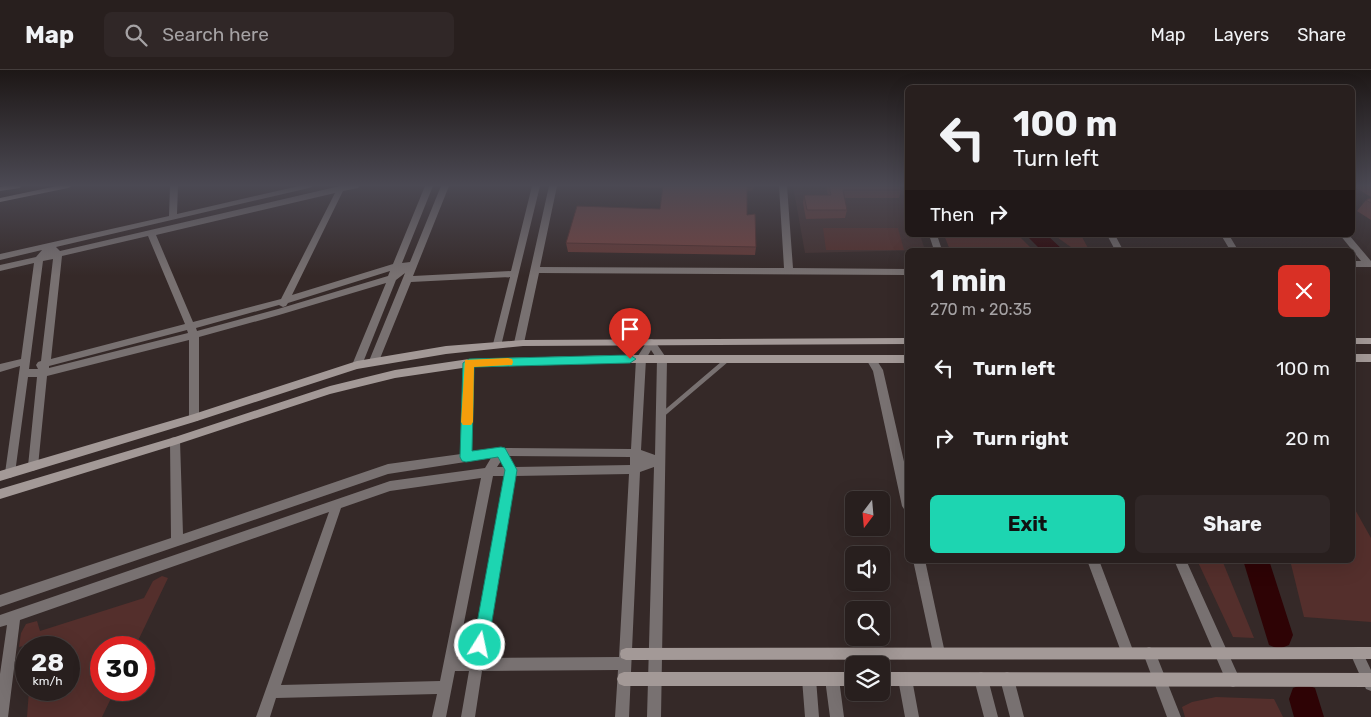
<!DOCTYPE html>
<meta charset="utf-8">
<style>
:root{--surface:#281f1e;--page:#302727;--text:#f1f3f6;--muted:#a5a2a4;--line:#443d3c;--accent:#1dd5b1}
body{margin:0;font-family:Rubik,sans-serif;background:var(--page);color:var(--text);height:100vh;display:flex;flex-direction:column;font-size:19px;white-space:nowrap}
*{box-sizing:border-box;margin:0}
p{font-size:16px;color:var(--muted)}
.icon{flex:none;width:28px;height:28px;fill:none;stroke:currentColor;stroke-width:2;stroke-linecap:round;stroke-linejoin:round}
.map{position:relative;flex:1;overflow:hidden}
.sheet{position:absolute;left:905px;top:178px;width:450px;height:315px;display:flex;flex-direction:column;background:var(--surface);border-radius:8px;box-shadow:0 5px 20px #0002,0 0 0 1px var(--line)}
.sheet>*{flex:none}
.top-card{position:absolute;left:905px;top:15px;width:450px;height:152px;border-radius:8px;box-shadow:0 5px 20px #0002,0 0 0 1px var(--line);background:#281f1e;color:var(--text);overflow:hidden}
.needle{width:32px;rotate:196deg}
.tools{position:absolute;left:845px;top:421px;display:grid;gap:10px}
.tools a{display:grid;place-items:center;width:45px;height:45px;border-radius:8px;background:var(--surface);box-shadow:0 5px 20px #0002,0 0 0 1px var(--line);font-size:25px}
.speed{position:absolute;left:15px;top:566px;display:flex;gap:10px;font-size:25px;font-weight:700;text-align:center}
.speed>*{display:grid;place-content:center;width:65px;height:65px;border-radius:50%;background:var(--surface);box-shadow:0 5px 20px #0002,0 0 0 1px var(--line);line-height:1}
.speed small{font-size:12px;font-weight:400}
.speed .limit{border:8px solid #d22;background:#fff;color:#111}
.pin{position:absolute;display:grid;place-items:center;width:42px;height:42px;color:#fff;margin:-51px -21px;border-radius:50% 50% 50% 0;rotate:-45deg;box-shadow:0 0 5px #0007}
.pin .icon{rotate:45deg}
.me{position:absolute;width:55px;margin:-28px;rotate:10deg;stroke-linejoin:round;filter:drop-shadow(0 0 4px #0008)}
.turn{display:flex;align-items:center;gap:18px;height:105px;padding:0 25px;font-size:22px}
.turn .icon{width:65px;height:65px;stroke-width:2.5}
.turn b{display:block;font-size:35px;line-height:42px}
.then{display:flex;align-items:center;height:48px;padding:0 25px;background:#0003;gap:10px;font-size:19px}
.round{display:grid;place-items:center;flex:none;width:52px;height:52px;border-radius:8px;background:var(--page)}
.overview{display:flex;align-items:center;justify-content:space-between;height:85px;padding:0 25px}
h1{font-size:30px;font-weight:700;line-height:38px}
.action{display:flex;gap:10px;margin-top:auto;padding:10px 25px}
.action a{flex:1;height:58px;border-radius:8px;background:var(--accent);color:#111;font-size:20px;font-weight:700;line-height:58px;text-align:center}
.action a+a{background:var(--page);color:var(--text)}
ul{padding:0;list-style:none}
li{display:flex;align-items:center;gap:15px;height:70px;padding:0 25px}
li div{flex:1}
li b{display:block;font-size:19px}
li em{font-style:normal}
header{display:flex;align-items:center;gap:30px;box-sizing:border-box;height:70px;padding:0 25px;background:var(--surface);border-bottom:1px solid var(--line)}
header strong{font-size:24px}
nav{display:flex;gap:28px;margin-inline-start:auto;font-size:18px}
.search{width:350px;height:45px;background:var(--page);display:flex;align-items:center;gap:12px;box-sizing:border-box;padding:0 18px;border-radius:8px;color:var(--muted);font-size:19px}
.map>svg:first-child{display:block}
.built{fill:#43302f}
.green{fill:#542f2c}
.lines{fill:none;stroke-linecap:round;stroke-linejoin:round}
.river{fill:#2e0305;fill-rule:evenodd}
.lane{stroke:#787171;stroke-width:4.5}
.street{fill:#787171;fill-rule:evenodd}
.secondary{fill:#a39997;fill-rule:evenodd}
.wall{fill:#643936}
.shaded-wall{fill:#512e2c}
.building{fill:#74423f;stroke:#512e2c}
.route{fill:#1dd5b1;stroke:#138a73}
.slow{fill:#f59e0b}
</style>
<header>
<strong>Map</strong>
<div class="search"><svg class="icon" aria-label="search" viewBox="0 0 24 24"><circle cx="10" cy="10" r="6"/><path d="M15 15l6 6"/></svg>Search here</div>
<nav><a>Map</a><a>Layers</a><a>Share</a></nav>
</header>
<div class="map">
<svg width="1371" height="647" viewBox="0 0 1371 647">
<rect width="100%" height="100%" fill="#352928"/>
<path class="built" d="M793 116H904L907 125 908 165H920L925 180 805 183Z"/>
<path class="green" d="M823 158H898L904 180H826Z
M944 165H1018L1033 180H950Z
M1054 165H1081L1089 180H1075Z
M1353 436 1371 468V552L1304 547 1290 490H1352Z
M1197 490H1222L1254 568 1233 567Z
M162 506 168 508 135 577 101 578V620H115L102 647H27L29 620H69V578L33 577V574L19 577 21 563 26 554 37 551 40 561 144 528 153 511Z
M1216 627 1274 629 1283 647H1185L1182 637 1192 632Z"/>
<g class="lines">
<path class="river" d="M1026 165H1047L1063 180H1041Z
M1243 490H1269L1293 565 1289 575 1279 579 1269 575Z
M1304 614 1315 618 1324 647H1294L1289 629 1293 618Z"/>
<path class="lane" d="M661 346 728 289"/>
<path class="street" d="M170 116H178L177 144 299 116H313L309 118 56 177 60 181 340 116H359L358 118 343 121 292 225 393 194 425 116H433L402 193 410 192 441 116H449L413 206 511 201 532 116H540L501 276 498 277 493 274 510 207 411 212 379 291 377 294H371L369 291 405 203 396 210 362 295 357 299 352 295 386 213 279 245 199 267V348L198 351H190L189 348V270L47 306 38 396 37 399 33 401 29 399 28 396 37 307H28L15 403 14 406 10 408 6 406 5 403 20 296 0 302V294L21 289 34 193 0 201V195L36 187 42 180 0 190V184L169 146ZM335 123 281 229 193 252 156 165ZM148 166 185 254 51 289 62 186ZM53 189 41 291 38 292 36 295 38 299H29L43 191ZM390 201 388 206 278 239 197 261 196 258 279 235 283 237 286 236 288 233ZM187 260 188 263 49 298V296Z
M549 116H557L540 197 784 198 779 116H787L793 198 908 199V205L539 203 524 273 519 276 514 273Z
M929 165H937L942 180H934Z
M1107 165H1115L1123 180H1115Z
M1221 165H1229L1238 180H1230Z
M1340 165H1349L1371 191V197H1352V191H1361Z
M651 269 654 270 667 289 661 647H647L654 397 640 402 629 647H615L618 600 482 601 475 647H461L469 601H455L446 647H432L437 624 276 628 270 647H256L329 442 20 550 8 647H0V604L7 555 0 557V545L390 411 485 398 491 388 388 404 0 537V525L171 468 170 371 171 368 175 367 179 368 180 371 183 464 388 394 461 384 464 293 469 289 474 293 471 382 501 378 631 379 636 289 648 270ZM651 280 657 289 655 385 641 380 646 289ZM509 386 630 387V395L515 397ZM501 391 504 397H497ZM629 404 619 587 485 588 515 406ZM493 406H504L472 588H457ZM481 408 440 611 281 615 341 438 390 421Z
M871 285 874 286 883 300 908 409V441L904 439 902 436 873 301 866 289Z
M913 490H925L945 583 944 587 939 589 934 587 933 583Z
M1087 490H1099L1134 583 1133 587 1128 589 1123 587Z
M1174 490H1186L1238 605 1240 610 1238 615 1233 617 1228 615Z
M1149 577 1154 579 1181 647H1167L1143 583 1144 579Z
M1356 577 1361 579 1371 600V621L1366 619 1350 583 1351 579Z
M809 602 814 604 816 609 819 647H805L802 609 804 604Z
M832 602 837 604 839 609 844 647H830L825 609 827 604Z
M905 602 910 604 912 609 919 647H905L898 609 900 604Z
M981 602 986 604 988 609 998 647H984L974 609 976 604Z
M1007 602 1012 604 1014 609 1024 647H1010L1000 609 1002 604Z"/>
<path class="secondary" d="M5 116H21L20 118 0 121V117Z
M57 116H72L68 118 0 132V128Z
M908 268V274L523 276 446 284 357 299 194 352 0 411V401L194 344 357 291 446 276 523 270Z
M1352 268H1371V274H1352Z
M1352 284H1371V292H1352Z
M619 285H908V293H619L469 297 395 308 330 324 175 375 0 429V419L175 367 330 316 395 300 469 289Z
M1371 577V589L626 590 621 588 620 584 621 580 626 578Z
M624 602H854V616H624L619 614 617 609 619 604Z
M881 602 1371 603V617L881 616Z"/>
</g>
<path class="wall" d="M611 116H754L753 120 747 121V145L756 177 755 185 568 182 566 173 660 139 663 118Z
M826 116H900L901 120 899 128H845L847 140 845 148 806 149 803 133 804 125H828Z
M1353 116H1371V127Z
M1371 128V150L1357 141 1366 130Z"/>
<path class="shaded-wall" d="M746 116H754L753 120 746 122Z"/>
<path class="building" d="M663 116H747V145L755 144 756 177 566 173 577 136 660 139Z
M829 116H900L901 120H843L847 140H807L804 125H831Z
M1371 128V133L1366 130Z"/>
<linearGradient id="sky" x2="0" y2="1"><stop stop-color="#1d1716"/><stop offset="0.56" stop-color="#4b4953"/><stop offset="1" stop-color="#4b4953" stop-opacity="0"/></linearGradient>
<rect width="1371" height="206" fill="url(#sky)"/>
<path class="route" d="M630 285 636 289 630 293 474 297 472 381 501 377 505 378 517 400 488 575 485 580 480 582 475 580 473 575 505 400 498 387 466 392 462 391 460 387 463 293 469 289Z"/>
<path class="slow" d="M508 288 512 289 513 292 512 295 474 297 473 352 471 355H463L461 352 465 290Z"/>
</svg>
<div class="tools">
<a><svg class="needle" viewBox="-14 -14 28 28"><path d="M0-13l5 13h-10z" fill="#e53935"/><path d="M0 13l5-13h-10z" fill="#a5a2a4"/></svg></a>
<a><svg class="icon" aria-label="sound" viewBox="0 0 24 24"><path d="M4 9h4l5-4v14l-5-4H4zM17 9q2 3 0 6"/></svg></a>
<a><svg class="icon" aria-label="search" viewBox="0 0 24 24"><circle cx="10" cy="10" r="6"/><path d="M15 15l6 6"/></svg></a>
<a><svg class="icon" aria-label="layers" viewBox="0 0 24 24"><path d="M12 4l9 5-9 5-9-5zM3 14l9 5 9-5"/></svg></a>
</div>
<div class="speed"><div>28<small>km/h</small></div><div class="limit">30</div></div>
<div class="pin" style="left:630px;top:289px;background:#d93025"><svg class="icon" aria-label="arrive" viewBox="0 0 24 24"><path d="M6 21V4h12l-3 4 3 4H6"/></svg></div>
<svg class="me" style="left:480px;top:575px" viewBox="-20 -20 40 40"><circle r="17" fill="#1dd5b1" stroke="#fff" stroke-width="3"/><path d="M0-11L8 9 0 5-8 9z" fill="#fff"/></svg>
<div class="top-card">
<div class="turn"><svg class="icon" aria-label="left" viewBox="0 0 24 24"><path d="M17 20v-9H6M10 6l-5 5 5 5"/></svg><div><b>100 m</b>Turn left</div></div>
<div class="then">Then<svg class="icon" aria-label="right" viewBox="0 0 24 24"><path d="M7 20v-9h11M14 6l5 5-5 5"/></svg></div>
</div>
<section class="sheet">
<div class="overview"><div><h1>1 min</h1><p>270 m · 20:35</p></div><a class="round" style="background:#d93025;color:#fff"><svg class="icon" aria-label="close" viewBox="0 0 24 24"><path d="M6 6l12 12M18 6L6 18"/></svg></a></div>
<ul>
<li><svg class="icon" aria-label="left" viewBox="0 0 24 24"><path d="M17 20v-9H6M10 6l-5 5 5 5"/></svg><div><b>Turn left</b></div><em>100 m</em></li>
<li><svg class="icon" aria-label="right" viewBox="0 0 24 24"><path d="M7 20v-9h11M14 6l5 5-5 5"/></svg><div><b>Turn right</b></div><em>20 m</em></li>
</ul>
<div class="action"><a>Exit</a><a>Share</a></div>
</section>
</div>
